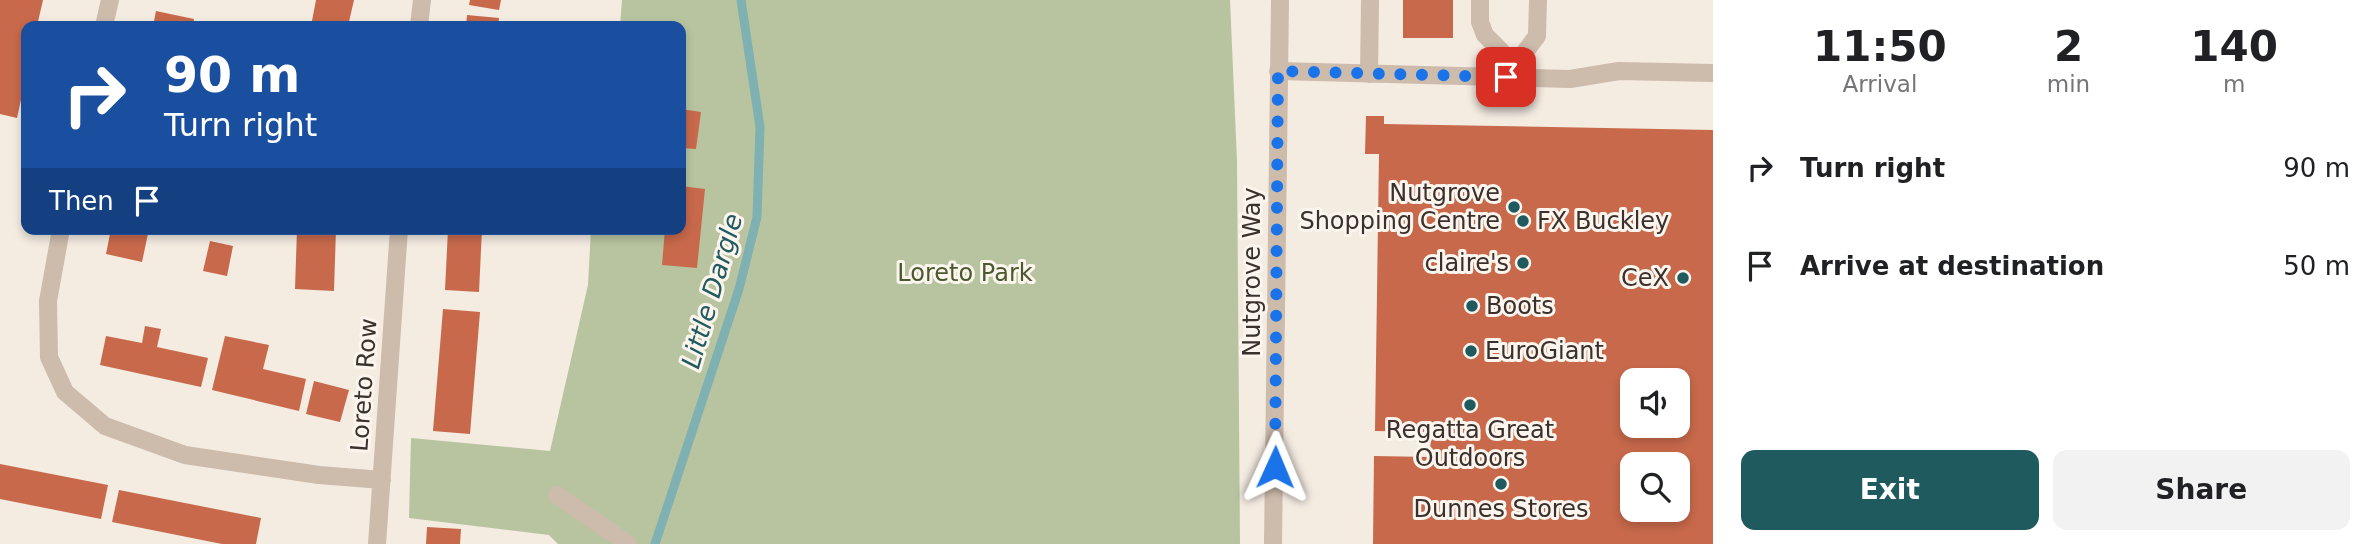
<!DOCTYPE html>
<style>
:root{--surface:#fff;--page:#f2f2f2;--text:#202124;--muted:#757577;--accent:#1f5a5e}
body{margin:0;font-family:"DejaVu Sans",sans-serif;background:var(--page);color:var(--text);height:100vh;display:flex;flex-direction:column;font-size:26px;white-space:nowrap}
*{box-sizing:border-box;margin:0}
p{font-size:23px;color:var(--muted)}
.icon{flex:none;width:38px;height:38px;fill:none;stroke:currentColor;stroke-width:2;stroke-linecap:round;stroke-linejoin:round}
.map{position:relative;flex:1;overflow:hidden}
.sheet{display:flex;flex-direction:column;background:var(--surface);width:665px}
.sheet>*{flex:none}
.banner{position:absolute;left:21px;top:21px;width:665px;height:214px;border-radius:14px;box-shadow:0 4px 10px #0003;background:#1a4fa0;color:#fff;overflow:hidden}
.buttons{position:absolute;left:1620px;top:368px;display:grid;gap:14px}
.buttons a{display:grid;place-items:center;width:70px;height:70px;border-radius:14px;background:var(--surface);box-shadow:0 4px 10px #0003;font-size:35px}
.pin{position:absolute;display:grid;place-items:center;width:60px;height:60px;color:#fff;margin:-30px;border-radius:14px;box-shadow:0 4px 10px #0006}
.me{position:absolute;width:77px;margin:-38px;rotate:1deg;stroke-linejoin:round;filter:drop-shadow(0 0 5px #0008)}
.turn{display:flex;align-items:center;gap:24px;height:147px;padding:0 28px;font-size:32px}
.turn .icon{width:91px;height:91px;stroke-width:2.5}
.turn b{display:block;font-size:49px;line-height:60px}
.then{display:flex;align-items:center;height:66px;padding:0 28px;background:#0003;gap:14px;font-size:26px}
.eta{display:flex;justify-content:space-evenly;align-items:center;height:119px;text-align:center}
.eta b{font-size:42px;font-weight:700;line-height:49px}
.action{display:flex;gap:14px;margin-top:auto;padding:14px 28px}
.action a{flex:1;height:80px;border-radius:14px;background:var(--accent);color:#fff;font-size:28px;font-weight:700;line-height:80px;text-align:center}
.action a+a{background:var(--page);color:var(--text)}
ul{padding:0;list-style:none}
li{display:flex;align-items:center;gap:21px;height:98px;padding:0 28px}
li div{flex:1}
li b{display:block;font-size:26px}
li em{font-style:normal}
main{display:flex;flex:1;min-height:0}
.map>svg:first-child{display:block}
.green{fill:#b8c4a0}
.lines{fill:none;stroke-linecap:round;stroke-linejoin:round}
.stream{stroke:#7fb0b2;stroke-width:9}
.building{fill:#c8694b;fill-rule:evenodd}
.service{stroke:#cdbbac;stroke-width:18}
.minor{stroke:#cdbbac;stroke-width:18}
.tertiary{stroke:#cdbbac;stroke-width:18}
.route{stroke:#1a73e8;stroke-width:12;stroke-dasharray:0 21.6}
.poi-dot{fill:#1f5a5e;stroke:#fbf5ee;stroke-width:2.5}
.labels{text-anchor:middle;dominant-baseline:central;stroke-width:6;stroke-linejoin:round;paint-order:stroke}
.poi-label{font-size:24px;fill:#3b302b;stroke:#fbf5ee;text-anchor:end}
.street-label{font-size:24px;fill:#3b302b;stroke:#fbf5ee}
.park-label{font-size:24px;fill:#4a5a2e;stroke:#fbf5ee}
.water-label{font-size:26px;font-style:italic;fill:#1f5a5e;stroke:#fbf5ee}
</style>
<main>
<div class="map">
<svg width="1713" height="544" viewBox="0 0 1713 544">
<rect width="100%" height="100%" fill="#f4ebe1"/>
<path class="green" d="M622 0H1230L1237 161 1240 544H558L549 535 409 518 411 438 550 451 588 285 591 229H681V26H620Z"/>
<g class="lines">
<path class="stream" d="M655 544 739 289 757 217 760 127 741 0"/>
</g>
<path class="building" d="M0 0H43L37 26H26V77L17 118 0 114Z
M316 0H354L348 26H311Z
M470 0H501L499 10 469 5Z
M1403 0H1453V38H1403Z
M156 11 194 19 193 26H153Z
M467 15 499 18 498 26H466Z
M681 109 701 112 696 149 681 148Z
M1366 116H1384V124L1713 130V544H1373L1374 456 1430 457 1431 432 1375 431 1379 154H1365ZM1633 380H1678V425H1633ZM1633 464H1678V509H1633Z
M681 186 705 189 697 268 662 265 665 229H681Z
M111 229H149L142 262 106 254Z
M297 229H336L334 291 295 289Z
M448 229H482L479 292 445 290Z
M210 241 233 246 227 276 203 271Z
M443 309 480 312 470 434 433 431Z
M145 326 161 329 157 347 208 358 201 387 100 365 106 336 142 343Z
M225 336 269 345 263 369 306 379 299 411 212 390Z
M314 381 349 390 340 422 306 414Z
M0 464 108 485 101 519 0 499Z
M119 490 261 518 256 544H222L112 522Z
M427 527 461 529 460 544H426Z"/>
<g class="lines">
<path class="service" d="M1480 0V22L1485 35 1501 51 1506 77
M1278 71 1570 79 1619 71 1713 73
M1369 74 1370 1
M1506 77 1537 36 1538 0
M557 495 628 544"/>
<path class="minor" d="M104 26 110 0
M419 26 422 0
M61 229 48 301 49 357 65 392 105 426 185 455 319 475 382 480
M377 544 399 229"/>
<path class="tertiary" d="M1273 544 1280 0"/>
</g>
<g class="lines">
<path class="route" d="M1275 467 1278 71 1506 77"/>
</g>
<g class="poi-dot">
<circle cx="1514" cy="207" r="7"/>
<circle cx="1523" cy="221" r="7"/>
<circle cx="1523" cy="263" r="7"/>
<circle cx="1683" cy="278" r="7"/>
<circle cx="1472" cy="306" r="7"/>
<circle cx="1471" cy="351" r="7"/>
<circle cx="1470" cy="405" r="7"/>
<circle cx="1501" cy="484" r="7"/>
</g>
<g class="labels">
<g class="poi-label">
<text x="1500" y="193">Nutgrove<tspan x="1500" dy="28">Shopping Centre</tspan></text>
<text x="1537" y="221" text-anchor="start">FX Buckley</text>
<text x="1509" y="263">claire's</text>
<text x="1669" y="278">CeX</text>
<text x="1486" y="306" text-anchor="start">Boots</text>
<text x="1485" y="351" text-anchor="start">EuroGiant</text>
<text x="1470" y="430" text-anchor="middle">Regatta Great<tspan x="1470" dy="28">Outdoors</tspan></text>
<text x="1501" y="509" text-anchor="middle">Dunnes Stores</text>
</g>
<g class="street-label">
<text transform="translate(1252 272) rotate(-90)">Nutgrove Way</text>
<text transform="translate(364 385) rotate(-86)">Loreto Row</text>
</g>
<g class="park-label">
<text x="965" y="273">Loreto Park</text>
</g>
<g class="water-label">
<text transform="translate(712 291) rotate(-74)">Little Dargle</text>
</g>
</g>
</svg>
<div class="buttons">
<a><svg class="icon" aria-label="sound" viewBox="0 0 24 24"><path d="M4 9h4l5-4v14l-5-4H4zM17 9q2 3 0 6"/></svg></a>
<a><svg class="icon" aria-label="search" viewBox="0 0 24 24"><circle cx="10" cy="10" r="6"/><path d="M15 15l6 6"/></svg></a>
</div>
<div class="pin" style="left:1506px;top:77px;background:#d93025"><svg class="icon" aria-label="arrive" viewBox="0 0 24 24"><path d="M6 21V4h12l-3 4 3 4H6"/></svg></div>
<svg class="me" style="left:1275px;top:467px" viewBox="-20 -20 40 40"><path d="M0-17L14 15 0 8-14 15z" fill="#1a73e8" stroke="#fff" stroke-width="4"/></svg>
<div class="banner">
<div class="turn"><svg class="icon" aria-label="right" viewBox="0 0 24 24"><path d="M7 20v-9h11M14 6l5 5-5 5"/></svg><div><b>90 m</b>Turn right</div></div>
<div class="then">Then<svg class="icon" aria-label="arrive" viewBox="0 0 24 24"><path d="M6 21V4h12l-3 4 3 4H6"/></svg></div>
</div>
</div>
<section class="sheet">
<div class="eta">
<div><b>11:50</b><p>Arrival</p></div>
<div><b>2</b><p>min</p></div>
<div><b>140</b><p>m</p></div>
</div>
<ul>
<li><svg class="icon" aria-label="right" viewBox="0 0 24 24"><path d="M7 20v-9h11M14 6l5 5-5 5"/></svg><div><b>Turn right</b></div><em>90 m</em></li>
<li><svg class="icon" aria-label="arrive" viewBox="0 0 24 24"><path d="M6 21V4h12l-3 4 3 4H6"/></svg><div><b>Arrive at destination</b></div><em>50 m</em></li>
</ul>
<div class="action"><a>Exit</a><a>Share</a></div>
</section>
</main>
